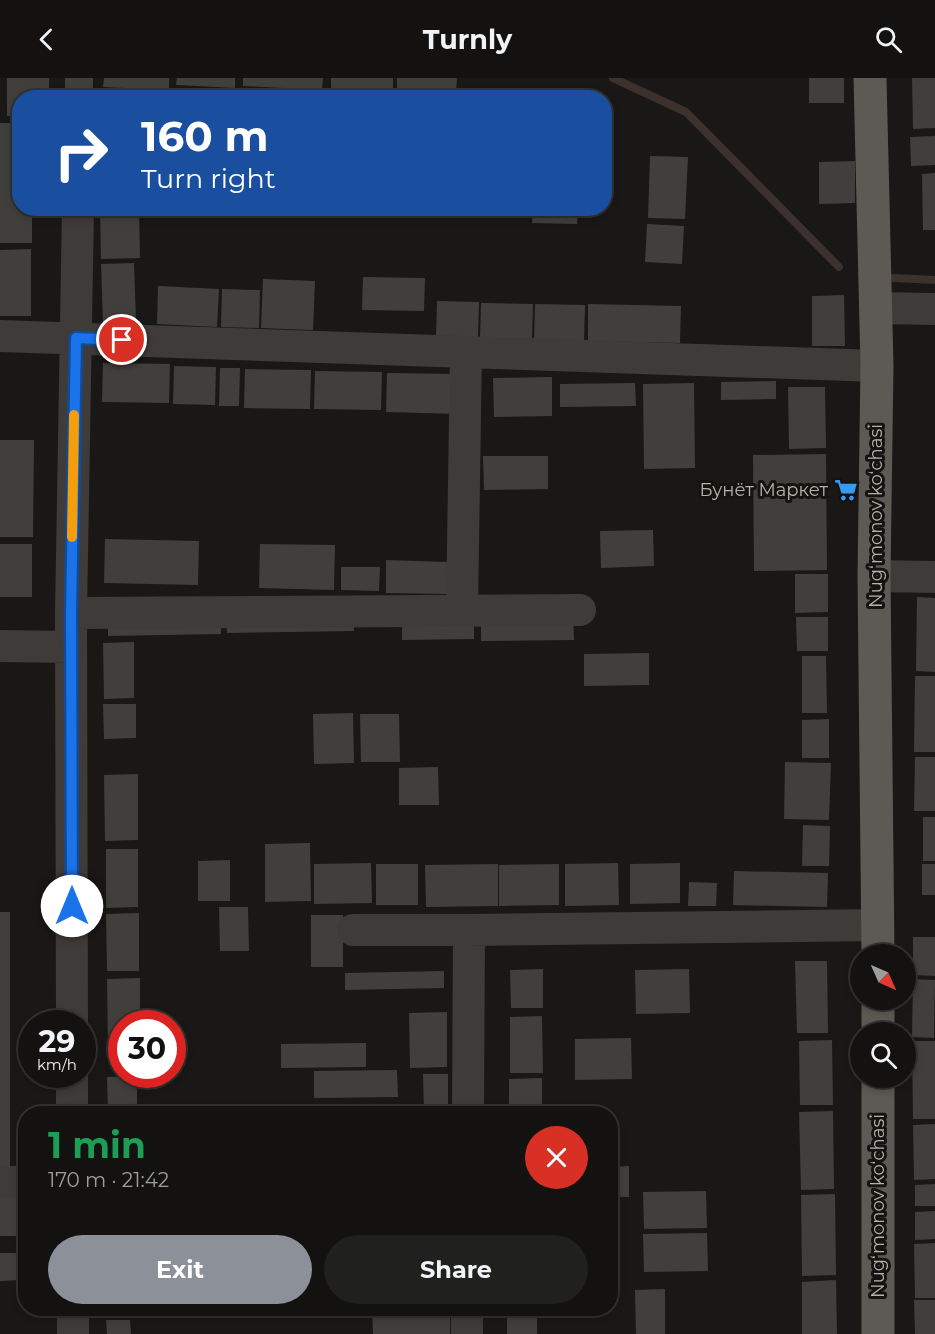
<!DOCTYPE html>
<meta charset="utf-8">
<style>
:root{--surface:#131211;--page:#20201f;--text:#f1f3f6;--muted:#9d9e9f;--line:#323231;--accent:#8c9099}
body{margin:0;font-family:Montserrat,sans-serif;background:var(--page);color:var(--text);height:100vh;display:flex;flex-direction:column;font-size:22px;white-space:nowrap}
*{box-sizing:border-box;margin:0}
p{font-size:20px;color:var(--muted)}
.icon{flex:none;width:33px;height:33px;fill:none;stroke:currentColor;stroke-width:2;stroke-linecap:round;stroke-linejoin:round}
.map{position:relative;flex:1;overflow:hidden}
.panel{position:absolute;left:18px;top:1028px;width:600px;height:210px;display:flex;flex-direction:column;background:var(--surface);border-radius:24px;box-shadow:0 3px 9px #0003,0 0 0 2px var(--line)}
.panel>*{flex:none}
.banner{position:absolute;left:12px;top:12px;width:600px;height:126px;border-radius:24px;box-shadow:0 3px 9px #0003,0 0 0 2px var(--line);background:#1a4fa0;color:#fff;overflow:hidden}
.needle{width:39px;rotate:135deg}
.controls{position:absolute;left:850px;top:866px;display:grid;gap:12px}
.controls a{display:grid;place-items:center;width:66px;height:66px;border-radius:50%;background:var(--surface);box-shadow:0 3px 9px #0003,0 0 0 2px var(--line);font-size:30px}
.speed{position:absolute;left:18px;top:932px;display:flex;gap:12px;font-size:30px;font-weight:700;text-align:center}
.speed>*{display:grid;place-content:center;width:78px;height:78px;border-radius:50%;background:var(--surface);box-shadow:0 3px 9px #0003,0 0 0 2px var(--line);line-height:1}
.speed small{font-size:15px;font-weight:400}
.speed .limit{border:9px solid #d22;background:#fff;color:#111}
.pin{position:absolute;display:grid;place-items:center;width:51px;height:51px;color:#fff;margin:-26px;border:3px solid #fff;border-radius:50%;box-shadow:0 2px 6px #0007}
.me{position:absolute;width:66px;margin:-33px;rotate:0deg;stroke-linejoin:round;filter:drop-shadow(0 0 4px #0008)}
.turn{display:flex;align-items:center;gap:21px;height:126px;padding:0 30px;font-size:27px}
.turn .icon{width:78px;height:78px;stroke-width:2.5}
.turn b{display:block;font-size:42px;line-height:51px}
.round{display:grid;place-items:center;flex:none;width:63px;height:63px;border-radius:32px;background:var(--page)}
.overview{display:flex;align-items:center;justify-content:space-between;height:102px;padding:0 30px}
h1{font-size:36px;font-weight:700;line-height:45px;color:#1e9e55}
.action{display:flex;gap:12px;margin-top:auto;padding:12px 30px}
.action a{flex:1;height:69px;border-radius:36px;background:var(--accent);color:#fff;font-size:24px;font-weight:700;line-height:69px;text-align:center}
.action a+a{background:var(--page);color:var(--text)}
header{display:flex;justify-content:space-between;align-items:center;height:78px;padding:0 30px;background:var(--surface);font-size:27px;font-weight:700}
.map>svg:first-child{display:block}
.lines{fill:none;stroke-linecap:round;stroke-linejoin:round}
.stream{stroke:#3d312d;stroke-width:8}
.building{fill:#403f3c}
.minor{stroke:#3e3b38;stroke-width:32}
.major{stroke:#5d5954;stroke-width:33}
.route-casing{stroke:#114b97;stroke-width:15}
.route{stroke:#1a73e8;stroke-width:10}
.slow{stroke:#f59e0b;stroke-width:10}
.labels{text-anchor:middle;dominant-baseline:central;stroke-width:6;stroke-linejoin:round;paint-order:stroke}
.poi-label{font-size:18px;fill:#b8b1a9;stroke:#141312;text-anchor:end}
.street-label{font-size:18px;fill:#b8b1a9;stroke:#141312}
</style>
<header><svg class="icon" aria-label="back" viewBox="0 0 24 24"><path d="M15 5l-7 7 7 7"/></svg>Turnly<svg class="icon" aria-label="search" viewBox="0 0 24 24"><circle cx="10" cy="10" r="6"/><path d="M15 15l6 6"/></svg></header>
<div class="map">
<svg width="935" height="1256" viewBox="0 0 935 1256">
<rect width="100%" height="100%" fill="#191817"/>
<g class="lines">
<path class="stream" d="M613 0 686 34 839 189
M894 200 935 202"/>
</g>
<path class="building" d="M7 0H49V20H20V38H7Z
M65 0H93V14L65 13Z
M104 0H169V12L103 9Z
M177 0H235V10L176 7Z
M243 0H323L322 12 243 8Z
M331 0H393V13L331 11Z
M397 0H457L456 15 397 13Z
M809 0H844V25H809Z
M912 0H935V50L913 51Z
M0 45H20V130H32V165H0Z
M935 58V87L911 88 910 59Z
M650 78 688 79 685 141 648 140Z
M855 83V125L819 126V84Z
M935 95V152H923L922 96Z
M100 130H139L140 180 101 181Z
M533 130H578L577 146 532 145Z
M647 146 684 148 682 186 645 184Z
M31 171V238H0V172Z
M134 185 136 244 103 245 101 186Z
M363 199 425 200 424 233 362 232Z
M263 201 315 203 313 252 261 250Z
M158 208 219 211 217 249 157 246Z
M222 211 260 212 259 250 221 249Z
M844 217 845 268H812V218Z
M437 223 479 224 478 260 436 259Z
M481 225 533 226 532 261 480 260Z
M535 226 585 227 584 263 534 262Z
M588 226 681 228 680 265 588 263Z
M103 285 170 286 169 325 102 324Z
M174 288 216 289 215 327 173 326Z
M220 290H240L239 328H219Z
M245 291 311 292 310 331 244 330Z
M315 293 382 294 381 332 314 331Z
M387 295 459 296 458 336 386 334Z
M552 299V338L494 339 493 300Z
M776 303V321L721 322V304Z
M635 305 636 328 560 329V306Z
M694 305 695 390 644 391 643 306Z
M788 309H825L826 370 789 371Z
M0 362H34L33 459H0Z
M826 376 827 492 754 493 753 377Z
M483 378H548V411L484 412Z
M653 452 654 488 601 490 600 453Z
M105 461 199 463 198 507 104 505Z
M0 466H32V519H0Z
M260 466 335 467 334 512 259 510Z
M386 482 448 484 447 516 386 515Z
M341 489H380L379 513 341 512Z
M795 496H828V534L795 535Z
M917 519 935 520V594L916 593Z
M573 536 574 562 481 563V537Z
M354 537V553L227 555 226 539Z
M221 538V556L108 558V539Z
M474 538V561L402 562V539Z
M796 539H828V573H797Z
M134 564V620L104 621 103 565Z
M649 575V607L584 608V576Z
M802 578H826L827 635H802Z
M915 598H935V674H914Z
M103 626H136V660L104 661Z
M353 635 354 685 314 686 313 636Z
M360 636H399L400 684H361Z
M829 641V680H802V642Z
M915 679H935V733H914Z
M785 684 831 685 829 742 784 741Z
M438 689 439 727H399V690Z
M138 696V762L105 763 104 697Z
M923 739H935V783H923Z
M803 747 830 748 829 788H802Z
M310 765 311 823 265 824V766Z
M106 771H138V829L106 830Z
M230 782V823H198V783Z
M371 785 372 825 314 826V786Z
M618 785 619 827 565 828V786Z
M680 785V825L630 826V786Z
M376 786H418V827H376Z
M498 786V828L426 829 425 787Z
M559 786V827L499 828V787Z
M922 786H935V817H922Z
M734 793 828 795 827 829 733 827Z
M689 804 717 805 716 828H688Z
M219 829H248L249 873H220Z
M0 834H10V1092H0Z
M139 835V893H107L106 836Z
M311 837H343V889H311Z
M913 859H935V898L913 897Z
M795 883H827L828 955H797Z
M543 891V930H511L510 892Z
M689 891 690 935 636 936 635 892Z
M444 893V910L345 912V895Z
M140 900V945H122V970H108L107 901Z
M913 901 935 902 934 960 912 959Z
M447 934V989L410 990 409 935Z
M542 938 543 995H510V939Z
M631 960 632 1001 575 1002V961Z
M832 962 833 1027H800L799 963Z
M912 963H935V1041H913Z
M366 965V989L281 990V966Z
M397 992 398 1019 314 1020V993Z
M423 996H448V1035H424Z
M137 998V1035H108L107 999Z
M542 1000V1035H509V1001Z
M833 1033 834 1111 801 1112 799 1034Z
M935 1046V1101L914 1102 913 1047Z
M629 1088V1119H610V1089Z
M935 1106V1128H915V1107Z
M706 1113 707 1150 644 1151 643 1114Z
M0 1114H23V1158H0Z
M835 1116 836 1197 802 1198 801 1117Z
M935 1133V1161L915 1162V1134Z
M707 1155 708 1193 644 1194 643 1156Z
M935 1165V1220H915L914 1166Z
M0 1175H23V1202L0 1203Z
M836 1202 837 1256H802V1204Z
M665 1211V1256H636L635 1212Z
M914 1222H935V1256H915Z
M106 1230H131L132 1236H106Z
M372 1230H450V1256H373Z
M507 1230H537V1256H507Z
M106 1242H130L131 1256H107Z"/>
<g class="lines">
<path class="minor" d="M875 230 935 231
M0 258 877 288
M874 498 935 499
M462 532 466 274
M71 535 580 532
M0 568 71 569
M353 852H469L878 847
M72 945 71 535 78 130
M72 996V1035
M468 1035 469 852
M0 1104H26
M73 1230V1256
M467 1256V1230"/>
<path class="major" d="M870 0 877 288 874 498 878 876
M878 921V954
M878 999V1256"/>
</g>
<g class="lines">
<g class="route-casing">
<path id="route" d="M72 828 71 535 76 260 122 262"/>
</g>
<use href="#route" class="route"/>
<path class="slow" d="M72 459 74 337"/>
</g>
<defs>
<g id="supermarket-bare" transform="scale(1.8)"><path d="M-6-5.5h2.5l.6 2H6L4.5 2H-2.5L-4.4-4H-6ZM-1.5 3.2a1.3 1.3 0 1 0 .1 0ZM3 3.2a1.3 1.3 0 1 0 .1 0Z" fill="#3799f0" stroke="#141312" stroke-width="2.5" paint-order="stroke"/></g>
</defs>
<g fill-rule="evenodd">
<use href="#supermarket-bare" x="846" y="412"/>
</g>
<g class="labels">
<g class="poi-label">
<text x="828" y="412">Бунёт Маркет</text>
</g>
<g class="street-label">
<text transform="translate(876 438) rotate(-90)">Nugʻmonov koʻchasi</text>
<text transform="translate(878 1128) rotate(-90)">Nugʻmonov koʻchasi</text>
</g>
</g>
</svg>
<div class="controls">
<a><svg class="needle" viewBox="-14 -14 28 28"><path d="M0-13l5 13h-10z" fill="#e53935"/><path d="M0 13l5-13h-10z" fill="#9d9e9f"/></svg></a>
<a><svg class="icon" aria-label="search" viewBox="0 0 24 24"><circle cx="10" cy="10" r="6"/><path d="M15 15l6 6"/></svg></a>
</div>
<div class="speed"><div>29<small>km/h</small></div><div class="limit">30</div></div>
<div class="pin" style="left:122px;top:262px;background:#d93025"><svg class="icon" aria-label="arrive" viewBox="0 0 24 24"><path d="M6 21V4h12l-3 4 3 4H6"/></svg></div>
<svg class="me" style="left:72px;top:828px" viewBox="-20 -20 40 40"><circle r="19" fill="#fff"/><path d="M0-13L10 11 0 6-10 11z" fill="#1a73e8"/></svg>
<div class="banner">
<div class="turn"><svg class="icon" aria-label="right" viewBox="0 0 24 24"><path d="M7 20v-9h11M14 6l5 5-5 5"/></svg><div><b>160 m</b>Turn right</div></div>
</div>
<section class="panel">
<div class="overview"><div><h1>1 min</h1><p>170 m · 21:42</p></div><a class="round" style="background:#d93025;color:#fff"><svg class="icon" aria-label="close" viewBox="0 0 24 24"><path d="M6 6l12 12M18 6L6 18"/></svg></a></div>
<div class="action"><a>Exit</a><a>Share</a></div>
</section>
</div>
